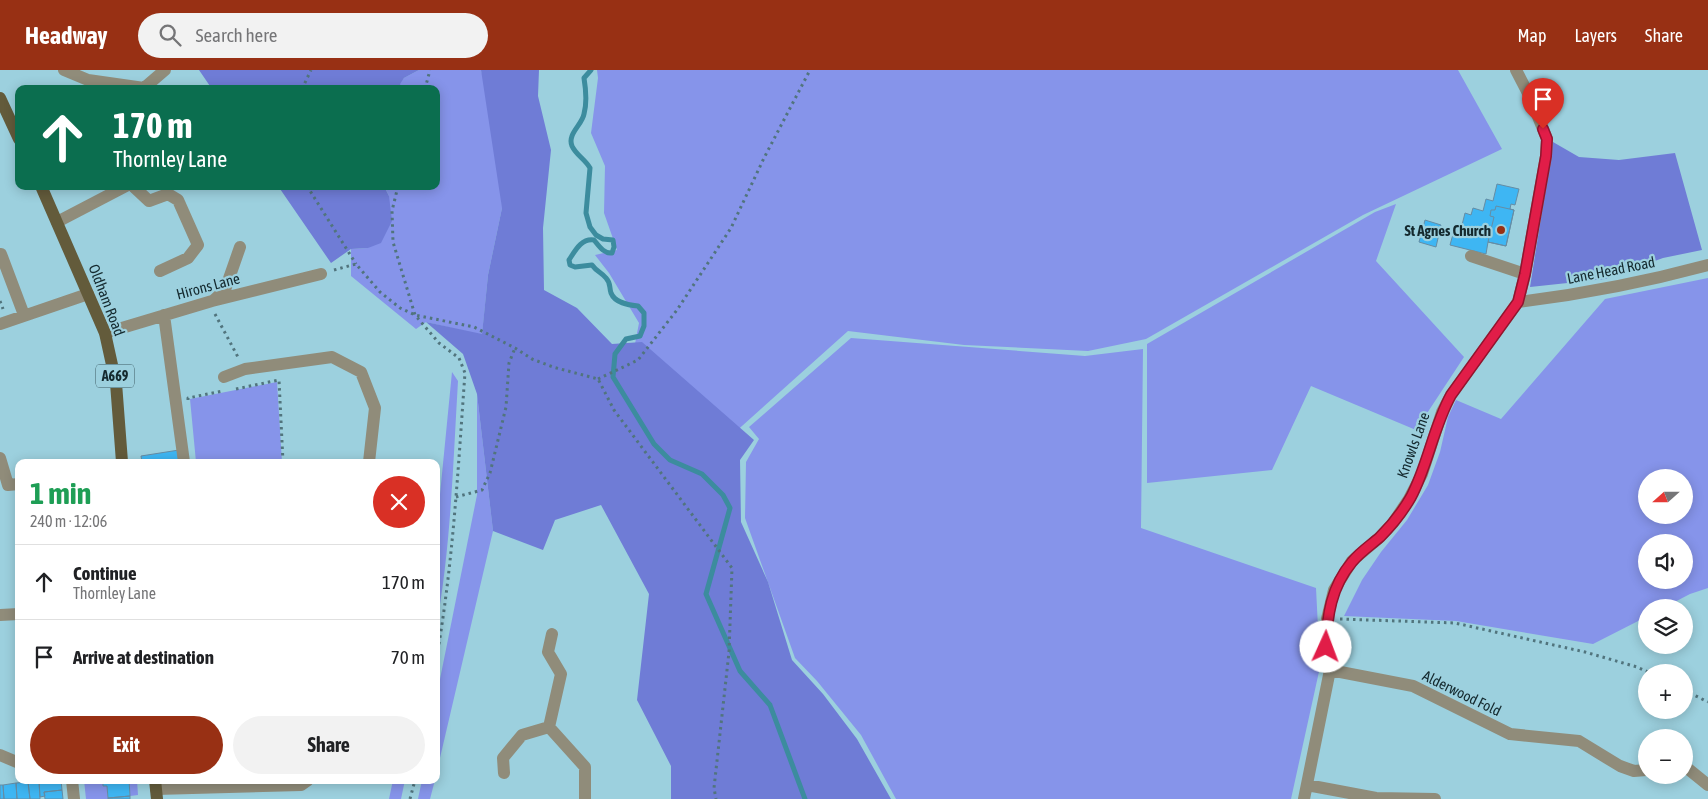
<!DOCTYPE html>
<meta charset="utf-8">
<style>
:root{--surface:#fff;--page:#f2f2f2;--text:#202124;--muted:#757577;--line:#e0e0e0;--accent:#983014}
body{margin:0;font-family:"Asap Condensed",sans-serif;background:var(--page);color:var(--text);height:100vh;display:flex;flex-direction:column;font-size:19px;white-space:nowrap}
*{box-sizing:border-box;margin:0}
p{font-size:16px;color:var(--muted)}
.icon{flex:none;width:28px;height:28px;fill:none;stroke:currentColor;stroke-width:2;stroke-linecap:round;stroke-linejoin:round}
.map{position:relative;flex:1;overflow:hidden}
.panel{position:absolute;left:15px;top:389px;width:425px;height:325px;display:flex;flex-direction:column;background:var(--surface);border-radius:10px;box-shadow:0 2px 12px #0003}
.panel>*{flex:none}
.guide{position:absolute;left:15px;top:15px;width:425px;height:105px;border-radius:10px;box-shadow:0 2px 12px #0003;background:#0b6e4f;color:#fff;overflow:hidden}
.needle{width:32px;rotate:249deg}
.fabs{position:absolute;left:1638px;top:399px;display:grid;gap:10px}
.fabs a{display:grid;place-items:center;width:55px;height:55px;border-radius:50%;background:var(--surface);box-shadow:0 2px 12px #0003;font-size:25px}
.pin{position:absolute;display:grid;place-items:center;width:42px;height:42px;color:#fff;margin:-51px -21px;border-radius:50% 50% 50% 0;rotate:-45deg;box-shadow:0 0 5px #0007}
.pin .icon{rotate:45deg}
.me{position:absolute;width:55px;margin:-28px;rotate:2deg;stroke-linejoin:round;filter:drop-shadow(0 0 4px #0008)}
.turn{display:flex;align-items:center;gap:18px;height:105px;padding:0 15px;font-size:22px}
.turn .icon{width:65px;height:65px;stroke-width:2.5}
.turn b{display:block;font-size:35px;line-height:42px}
.round{display:grid;place-items:center;flex:none;width:52px;height:52px;border-radius:26px;background:var(--page)}
.headline{display:flex;align-items:center;justify-content:space-between;height:85px;padding:0 15px}
h1{font-size:30px;font-weight:700;line-height:38px;color:#1e9e55}
.action{display:flex;gap:10px;margin-top:auto;padding:10px 15px}
.action a{flex:1;height:58px;border-radius:30px;background:var(--accent);color:#fff;font-size:20px;font-weight:700;line-height:58px;text-align:center}
.action a+a{background:var(--page);color:var(--text)}
ul{padding:0;list-style:none}
li{display:flex;align-items:center;gap:15px;height:75px;padding:0 15px;border-top:1px solid var(--line)}
li div{flex:1}
li b{display:block;font-size:19px}
li em{font-style:normal}
header{display:flex;align-items:center;gap:30px;box-sizing:border-box;height:70px;padding:0 25px;background:var(--accent);color:#fff}
header strong{font-size:24px}
nav{display:flex;gap:28px;margin-inline-start:auto;font-size:18px}
.search{width:350px;height:45px;background:var(--page);display:flex;align-items:center;gap:12px;box-sizing:border-box;padding:0 18px;border-radius:28px;color:var(--muted);font-size:19px}
.map>svg:first-child{display:block}
.green{fill:#8694ea;fill-rule:evenodd}
.forest{fill:#6f7cd6}
.lines{fill:none;stroke-linecap:round;stroke-linejoin:round}
.stream{stroke:#3c8c9e;stroke-width:5}
.building{fill:#3eb6f3;stroke:#658da5}
.path{stroke:#51747d;stroke-width:3;stroke-dasharray:2.5 4;stroke-linecap:butt}
.minor{stroke:#908c7a;stroke-width:12}
.major{stroke:#635b3b;stroke-width:12}
.route-casing{stroke:#92132f;stroke-width:12}
.route{stroke:#e11d48;stroke-width:9}
.poi-dot{fill:#983014;stroke:#9cd0de;stroke-width:2}
.labels{text-anchor:middle;dominant-baseline:central;stroke-width:4.5;stroke-linejoin:round;paint-order:stroke}
.shield{fill:#9cd0de;stroke:#3d5b63;stroke-width:1}
.shield-label{font-size:14px;font-weight:bold;fill:#14292e}
.poi-label{font-size:15px;font-weight:bold;fill:#14292e;stroke:#9cd0de;text-anchor:end}
.street-label{font-size:15px;fill:#14292e;stroke:#9cd0de}
</style>
<header>
<strong>Headway</strong>
<div class="search"><svg class="icon" aria-label="search" viewBox="0 0 24 24"><circle cx="10" cy="10" r="6"/><path d="M15 15l6 6"/></svg>Search here</div>
<nav><a>Map</a><a>Layers</a><a>Share</a></nav>
</header>
<div class="map">
<svg width="1708" height="729" viewBox="0 0 1708 729">
<rect width="100%" height="100%" fill="#9cd0de"/>
<path class="green" d="M419 0H481L501 76 502 138 488 205 482 265 426 252 416 259 351 206V179L368 178 389 126 384 116H436V19H402L399 14 404 8Z
M597 0H1458L1502 79 1363 145 1146 269 1088 281 964 275 848 261 713 382 630 300 639 253 609 203 595 185 617 180 604 143 605 96 591 63 598 8Z
M1396 134 1376 191 1464 287 1416 360 1311 316 1272 400 1147 413V274L1375 142Z
M1708 208V518L1690 524 1665 537 1646 538V547L1593 574 1456 551 1344 546 1362 510 1381 482 1407 450 1428 415 1440 382 1448 347 1456 330 1501 349 1605 229ZM1646 408H1684V445H1646ZM1646 472H1684V510H1646Z
M851 268 1085 286 1143 279 1141 458 1316 518 1320 597 1291 729H896L861 665 817 611 795 588 745 448 746 392 759 369 749 357Z
M452 302 458 311C453 394 451 477 436 558V465Z
M277 312 282 392H196L190 329Z
M477 324 493 461 436 705V629L477 425Z
M84 710H107V712H103V716H107L108 729H86Z
M129 710H137L138 725 130 726Z
M393 710H405L401 729H389Z
M422 710H435L430 729H418Z"/>
<path class="forest" d="M199 0H419L404 8 400 14 402 19H212Z
M481 0H539L538 26 551 80 543 158 544 220 577 238 612 274 642 272 754 370 740 390 741 452 768 512 792 590 823 624 857 669 891 729H671V696L637 630 649 524 601 435 555 450 543 480 493 461 477 324 463 284 426 252 482 264 488 205 502 138Z
M1553 72 1579 87 1619 90 1675 83 1702 180 1663 188 1605 209 1530 217Z
M278 116H384L389 126 392 151 381 173 368 178 351 179 331 193Z"/>
<g class="lines">
<path class="stream" d="M591 0 584 8C586 20 587 33 584 44 582 55 567 64 572 76 576 85 585 89 590 98L586 143 590 157 596 165 603 169 613 170 614 177 612 183C604 184 599 176 594 170 581 168 575 181 569 190L570 195 575 197 592 195C597 202 601 202 606 208 611 213 609 217 611 223 615 233 628 235 638 236L644 243V256L640 266 626 269 615 284 613 307 654 374 670 390 702 404 723 425 730 438 706 524 740 601 770 635 805 729"/>
</g>
<path class="building" d="M1497 114 1519 119 1515 135 1511 134 1510 139 1514 140 1506 176 1488 172 1486 184 1450 175 1455 157 1461 159 1465 143 1471 145 1473 138 1483 141 1486 129 1493 131Z
M1496 136 1514 140 1506 176 1488 172 1494 147 1490 146 1491 140H1495Z
M1425 150 1441 155 1436 177 1419 172Z
M179 380 180 392H142L141 386Z
M48 710H61L62 720 44 722 45 726 40 727 39 711Z
M107 710H129L130 726 108 728 107 716H103V712H107Z
M39 711 40 729H30L28 712Z
M28 712 30 729H17L16 713Z
M16 713 17 729H4L3 715Z
M0 715H3L4 729H0Z
M62 720 63 729H45L44 722Z
M130 726V729H108V728Z"/>
<g class="lines">
<path class="path" d="M302 19 311 0
M425 19 430 0
M307 116 356 194
M398 116 392 141 393 172 415 245 439 273 459 288 465 303C458 399 453 496 436 591
M334 200 356 194 380 222 400 238 415 245 474 257 515 278 532 289 553 297 598 309 614 340 732 498 729 582 714 718 716 729
M0 231 3 239
M215 244 239 289
M598 309 638 290 677 240 731 158 764 88 810 0
M236 319 279 310 283 392
M188 330V328L223 321
M456 427 482 420 490 403 506 337 509 293 515 278
M1340 549 1455 553 1585 582 1637 597 1648 602
M1684 620 1708 632
M410 729 415 710"/>
<path class="minor" d="M64 0 88 10 144 18 165 0
M133 116 149 131 168 124 178 130 198 175 188 188 160 201
M57 152 126 116
M1 184 24 245
M1471 186 1525 204
M214 230 225 220 240 177
M1518 232C1583 224 1645 212 1708 195
M164 245 184 392
M0 254 88 224
M105 263 212 231 321 204
M224 307 245 299 332 287 361 302 375 338 369 392
M0 388 8 415 19 414
M0 545 19 544
M1330 600 1413 616 1510 664 1579 671 1620 696 1634 701 1646 700
M549 657 561 604 548 582 552 564
M549 657 585 697V729
M0 685 19 693
M1684 697 1687 698 1708 715
M504 703 503 688 522 665 549 657
M72 710 74 729
M1307 715 1376 728 1435 729
M156 719 301 715 308 710
M1304 729 1330 600 1326 577 1327 549 1334 520 1352 491 1379 468 1393 453 1409 429 1422 404 1442 342 1451 325 1518 232 1525 204 1546 86 1547 69 1531 29 1516 0"/>
<path class="major" d="M0 28 19 69
M41 116 105 263 116 313 122 392
M155 710 157 729"/>
</g>
<g class="lines">
<g class="route-casing">
<path id="route" d="M1326 577C1327 546 1331 517 1352 492 1360 482 1371 475 1380 467 1392 455 1403 441 1411 427 1428 395 1433 358 1451 325L1518 232 1525 204 1546 86 1547 69 1543 59"/>
</g>
<use href="#route" class="route"/>
</g>
<circle class="poi-dot" cx="1501" cy="160" r="5"/>
<g class="labels">
<rect class="shield" x="96" y="294.5" width="38" height="23" rx="4"/>
<g class="shield-label">
<text x="115" y="306">A669</text>
</g>
<g class="poi-label">
<text x="1491" y="160">St Agnes Church</text>
</g>
<g class="street-label">
<text transform="translate(1611 200) rotate(-11)">Lane Head Road</text>
<text transform="translate(208 216) rotate(-15)">Hirons Lane</text>
<text transform="translate(107 230) rotate(69)">Oldham Road</text>
<text transform="translate(1413 375) rotate(-70)">Knowls Lane</text>
<text transform="translate(1462 623) rotate(26)">Alderwood Fold</text>
</g>
</g>
</svg>
<div class="fabs">
<a><svg class="needle" viewBox="-14 -14 28 28"><path d="M0-13l5 13h-10z" fill="#e53935"/><path d="M0 13l5-13h-10z" fill="#757577"/></svg></a>
<a><svg class="icon" aria-label="sound" viewBox="0 0 24 24"><path d="M4 9h4l5-4v14l-5-4H4zM17 9q2 3 0 6"/></svg></a>
<a><svg class="icon" aria-label="layers" viewBox="0 0 24 24"><path d="M12 4l9 5-9 5-9-5zM3 14l9 5 9-5"/></svg></a>
<a>+</a>
<a>−</a>
</div>
<div class="pin" style="left:1543px;top:59px;background:#d93025"><svg class="icon" aria-label="arrive" viewBox="0 0 24 24"><path d="M6 21V4h12l-3 4 3 4H6"/></svg></div>
<svg class="me" style="left:1326px;top:577px" viewBox="-20 -20 40 40"><circle r="19" fill="#fff"/><path d="M0-13L10 11 0 6-10 11z" fill="#e11d48"/></svg>
<div class="guide">
<div class="turn"><svg class="icon" aria-label="ahead" viewBox="0 0 24 24"><path d="M12 20V5M6 11l6-6 6 6"/></svg><div><b>170 m</b>Thornley Lane</div></div>
</div>
<section class="panel">
<div class="headline"><div><h1>1 min</h1><p>240 m · 12:06</p></div><a class="round" style="background:#d93025;color:#fff"><svg class="icon" aria-label="close" viewBox="0 0 24 24"><path d="M6 6l12 12M18 6L6 18"/></svg></a></div>
<ul>
<li><svg class="icon" aria-label="ahead" viewBox="0 0 24 24"><path d="M12 20V5M6 11l6-6 6 6"/></svg><div><b>Continue</b><p>Thornley Lane</p></div><em>170 m</em></li>
<li><svg class="icon" aria-label="arrive" viewBox="0 0 24 24"><path d="M6 21V4h12l-3 4 3 4H6"/></svg><div><b>Arrive at destination</b></div><em>70 m</em></li>
</ul>
<div class="action"><a>Exit</a><a>Share</a></div>
</section>
</div>
